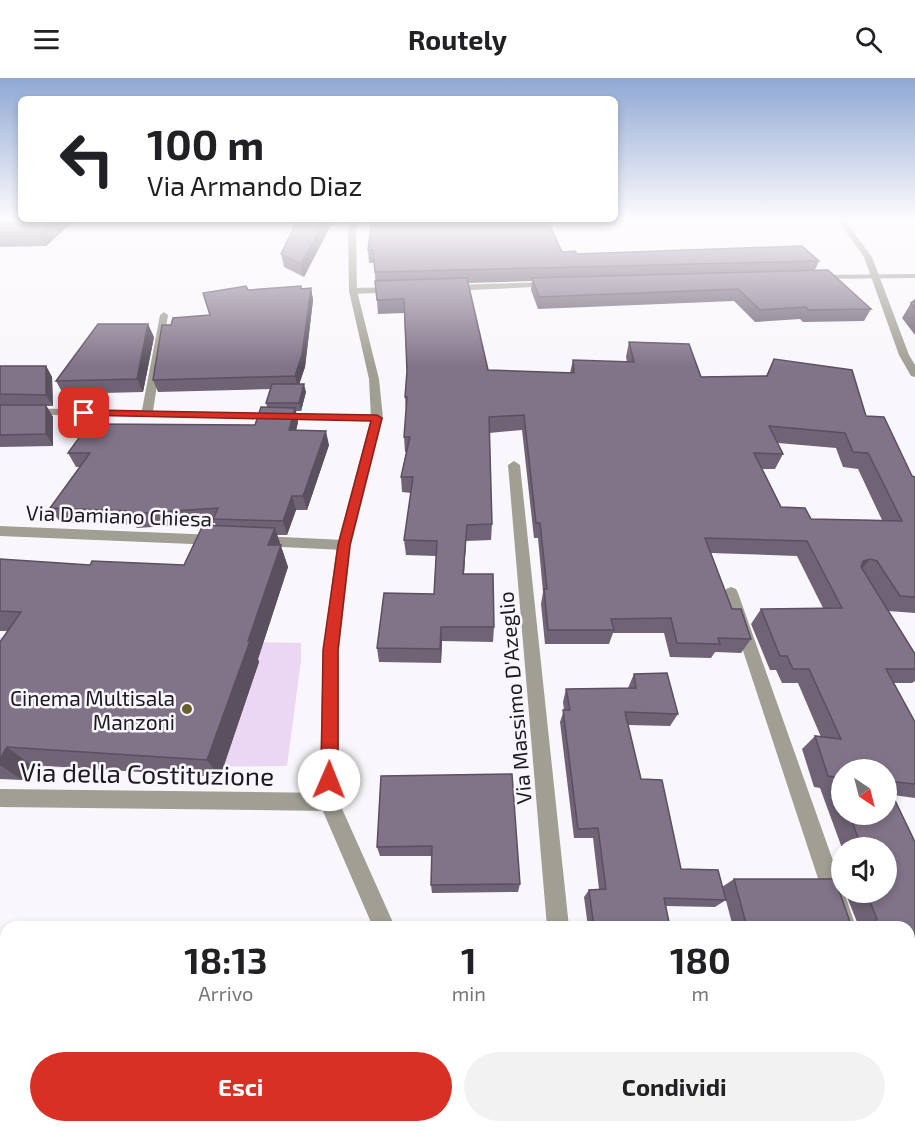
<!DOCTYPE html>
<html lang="it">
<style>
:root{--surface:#fff;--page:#f2f2f2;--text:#202124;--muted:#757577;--accent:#d93025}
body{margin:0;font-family:"Exo 2",sans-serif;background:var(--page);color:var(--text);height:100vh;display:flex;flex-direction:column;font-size:22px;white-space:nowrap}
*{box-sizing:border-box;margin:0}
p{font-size:20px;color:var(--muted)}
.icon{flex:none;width:33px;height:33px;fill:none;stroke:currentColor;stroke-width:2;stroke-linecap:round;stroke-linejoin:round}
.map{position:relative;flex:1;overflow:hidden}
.side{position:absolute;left:0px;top:843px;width:915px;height:212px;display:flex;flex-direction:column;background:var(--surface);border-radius:18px 18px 0 0;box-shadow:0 3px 9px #0003}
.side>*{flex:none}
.banner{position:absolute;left:18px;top:18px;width:600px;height:126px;border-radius:9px;box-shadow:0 3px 9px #0003;background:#fff;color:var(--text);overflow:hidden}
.needle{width:39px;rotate:145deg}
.fabs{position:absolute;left:831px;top:681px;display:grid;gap:12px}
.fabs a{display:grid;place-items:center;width:66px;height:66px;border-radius:50%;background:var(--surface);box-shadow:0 3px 9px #0003;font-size:30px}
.pin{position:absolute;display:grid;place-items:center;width:51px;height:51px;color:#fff;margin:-26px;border-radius:12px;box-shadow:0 3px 9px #0006}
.me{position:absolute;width:66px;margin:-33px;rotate:1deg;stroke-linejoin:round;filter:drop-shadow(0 0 4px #0008)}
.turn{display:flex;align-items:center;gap:21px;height:126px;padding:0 30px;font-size:27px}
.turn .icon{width:78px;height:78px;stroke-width:2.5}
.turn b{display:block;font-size:42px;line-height:51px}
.eta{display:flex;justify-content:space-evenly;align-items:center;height:102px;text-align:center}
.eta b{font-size:36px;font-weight:700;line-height:42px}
.cta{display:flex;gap:12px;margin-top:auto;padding:12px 30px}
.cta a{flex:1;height:69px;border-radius:36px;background:var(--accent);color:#fff;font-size:24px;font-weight:700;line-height:69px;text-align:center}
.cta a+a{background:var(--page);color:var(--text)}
header{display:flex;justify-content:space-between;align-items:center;height:78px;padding:0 30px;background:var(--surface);font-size:27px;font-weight:700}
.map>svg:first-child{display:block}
.green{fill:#ebd6f4}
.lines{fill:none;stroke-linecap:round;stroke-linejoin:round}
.minor{fill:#a19f93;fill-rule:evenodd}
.tertiary{fill:#a19f93;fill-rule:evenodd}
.wall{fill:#6f6375;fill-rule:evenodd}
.shaded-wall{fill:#5a505f}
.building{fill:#817388;stroke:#5a505f;stroke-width:1.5;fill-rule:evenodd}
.route{fill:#d93025;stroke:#8d1f18;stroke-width:1.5}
.poi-dot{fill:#695f2c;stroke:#faf7fc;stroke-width:2}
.labels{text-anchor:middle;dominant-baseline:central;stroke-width:5;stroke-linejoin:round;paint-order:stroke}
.street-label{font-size:21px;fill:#1e1820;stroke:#faf7fc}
.poi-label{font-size:21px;fill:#1e1820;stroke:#faf7fc;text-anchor:end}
.near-street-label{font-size:26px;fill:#1e1820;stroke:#faf7fc}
</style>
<header><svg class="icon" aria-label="menu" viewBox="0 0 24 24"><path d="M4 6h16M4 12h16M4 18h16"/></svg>Routely<svg class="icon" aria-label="search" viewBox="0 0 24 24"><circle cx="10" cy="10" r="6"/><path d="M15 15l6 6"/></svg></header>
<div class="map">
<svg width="915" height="1054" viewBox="0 0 915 1054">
<rect width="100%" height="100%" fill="#faf7fc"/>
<path class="green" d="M0 559 301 565V583L287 688 0 690Z"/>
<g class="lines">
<path class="minor" d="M915 196V200L816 201 812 199 816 197Z
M552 204 556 206 555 208 450 213 446 210 450 207Z
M396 209 400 212 399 214 353 216 349 213 353 210Z
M164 234 168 237 153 333 377 337 383 340 377 343 0 336V330L142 332 160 237Z
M514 383 520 387 569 849H547L508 387Z
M0 448 216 457 223 462 216 467 0 458Z
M261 458 344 462 351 467 344 472 261 468 254 463Z
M731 509 736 511 738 515 842 808V814H844L856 849H834L724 515 726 511Z
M0 711 329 715 336 717 339 724 336 731 329 733 0 729Z
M909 981H915V1005H909Z"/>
<path class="tertiary" d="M354 141H361L356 152 357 213 379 301 383 340 351 467 339 572V724L395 849H373L319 724 323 572 337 467 371 340 369 301 349 213 348 152Z
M837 141H844L872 179 909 277 915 287V299L911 298 899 277 864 179Z
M454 1048H481L483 1054H457Z"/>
</g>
<path class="wall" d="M0 141H76L46 168 0 169Z
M298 141H334L304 199 284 189 281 176Z
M368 172 562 174 577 176 819 183 815 192 871 231 864 243 803 244 800 241 755 244 734 223 538 231 531 212 532 203 468 205 488 292 570 295 573 282 627 284 626 279 629 264 701 299 766 298 774 281 866 338 912 398 915 399V535L888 533 915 576V603L912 605H894L915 644V720L893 717 915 764V932H909V849H733L724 815 726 822 715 829 666 828 670 849H588L584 819 589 812 599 811 593 760H574L560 644 564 632 563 624 566 611 628 610 634 596 678 636 670 648 628 647 641 701 681 791 722 809 734 801 850 844H857L845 814H886V770H842L820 710 814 709 802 671 815 658 821 659 798 605H782L776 592H770L751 546 761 531 823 530 797 478 711 475 732 531 751 561 741 575 715 574 711 580 670 579 664 555H613L609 566H545L541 526 543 514 538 460H534L522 352 489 355 492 446 491 462 466 463 464 496 494 549 493 564 442 563 441 585 379 584 377 570 434 516 436 478 406 477 404 462 411 415 402 414 401 399 406 374H405L404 359 406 334 405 319 407 293 404 235 378 236 374 185H369ZM778 365 836 370 843 389 858 391 882 442 811 441 781 429 762 391H775L783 376ZM842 692 886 736H842Z
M311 210 313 222 305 289 299 306 306 314 301 333H296L298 344 296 352 329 367 307 432H296L287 457H277L288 489 258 581 259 584 220 699 31 687 22 702 0 701V564L7 553H0V481L90 487H184L216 448 215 445 137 450 135 447 60 444 50 430 80 389H76L68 375 255 347 267 329 266 325 271 311 158 314 153 302 171 247 210 237 248 212Z
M915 222V257L902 240 911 225Z
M154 259 143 314 63 316 56 303Z
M0 288H46L52 299 53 328H46L53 339V368L0 369Z
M381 698 520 806 518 814 432 815 431 807V778H380L377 769Z"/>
<path class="shaded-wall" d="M54 141H76L46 168 39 155Z
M325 141H334L304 199 301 186Z
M311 210 313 222 305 289 298 310 295 298Z
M148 246 154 259 143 314 137 301Z
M46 288 52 299 53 328 46 317Z
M304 306 306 314 301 333 299 325Z
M46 327 53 339V368L46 356Z
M295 330 298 344 293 366 289 352Z
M326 353 329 367 307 432 303 418Z
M292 418 296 432 287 457 283 443Z
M467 447 463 511V496Z
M275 450 288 489 258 581 259 584 220 699 207 682 248 563 268 467Z
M870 481 858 496 863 483Z
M441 549 442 563 441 585 440 571Z
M7 669 31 687 22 702 0 687V681Z
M14 1048H53L51 1054H12Z
M403 1048H407V1054H403Z"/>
<path class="building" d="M0 141H54L39 155H0Z
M298 141H325L301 186 281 176Z
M372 141H547L562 174 575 173 577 176 802 168 819 183 375 194 373 172H368Z
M828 192 871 231 808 232 806 229 760 232 738 211 539 219 532 200Z
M467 200 488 292 574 295 573 282 634 284 629 264 689 266 701 299 767 298 774 281 852 292 866 338 884 339 912 398 915 399V519L900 518 877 483 870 481 863 483 861 489 915 576V591H886L915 644V706L886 703V692H842V717L834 699 828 698 815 658 841 661 809 591H793L787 578H780L761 531 842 530 807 463 705 460 732 531H741L751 561 718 560 720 566 677 565 671 540 611 541 614 552H548L544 511H547L540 445H536L524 337 489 339 492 446 467 447 463 496H493L494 549H441L440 571 377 570 384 515 434 516 437 463 404 462 413 399H401L410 359H404L407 319H405L407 293 404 221 377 222 375 203ZM769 348 845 355 853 374 868 375 902 443 811 441 805 430 781 429 754 375 783 376Z
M246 208 248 212 301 208V211L311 210 302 277 295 298 153 302 162 247H171L173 240 210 237 203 215Z
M915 222V231L911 225Z
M98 246H148L137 301 56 303Z
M0 288H46V317L0 316Z
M272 306H304L299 325H266Z
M0 327H46V356L0 357Z
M261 329 295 330 289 352 326 353 303 418H292L283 443 213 441 218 430 128 436 129 433 50 430 90 375H68L89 346 255 347Z
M203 447 275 450 268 467H281L248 563H250L207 682 7 669 0 681V564L21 534 0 533V481L90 487 92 483 184 487Z
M667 595 678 636 625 634 641 701 662 702 681 791 718 792 726 822 664 820 670 849H594L589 812 606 811 598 750 578 751 563 632H570L566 611 636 610 634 596Z
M512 696 520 806 431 807 432 768 377 769 381 698Z
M886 704 915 764V913H909V849H747L734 801H835L850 844H874L877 841 866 814H886V770H862L849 736H886Z
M0 1021H6V1048H14L12 1054H0Z
M113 1048H403V1054H161L162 1049 112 1051Z"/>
<linearGradient id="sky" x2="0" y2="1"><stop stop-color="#8fa8d3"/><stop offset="0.49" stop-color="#fdfbfe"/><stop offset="1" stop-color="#fdfbfe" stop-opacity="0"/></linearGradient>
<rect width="915" height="289" fill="url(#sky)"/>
<path class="route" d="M84 332 377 337 382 340 350 467 338 572V702L335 708 329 710 323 708 321 702 323 572 338 467 371 343 80 337V333Z"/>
<circle class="poi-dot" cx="187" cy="631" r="6"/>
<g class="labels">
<g class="street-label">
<text transform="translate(119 437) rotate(2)">Via Damiano Chiesa</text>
<text transform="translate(514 620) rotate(-95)">Via Massimo D'Azeglio</text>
</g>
<g class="poi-label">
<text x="175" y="619">Cinema Multisala<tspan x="175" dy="24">Manzoni</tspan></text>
</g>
<g class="near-street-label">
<text transform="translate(147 695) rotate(1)">Via della Costituzione</text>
</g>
</g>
</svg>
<div class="fabs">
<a><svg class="needle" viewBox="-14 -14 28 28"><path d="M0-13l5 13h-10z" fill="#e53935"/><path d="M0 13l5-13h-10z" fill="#757577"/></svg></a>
<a><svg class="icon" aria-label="sound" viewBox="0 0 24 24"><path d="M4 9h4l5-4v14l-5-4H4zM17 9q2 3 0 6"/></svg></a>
</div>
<div class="pin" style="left:84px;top:335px;background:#d93025"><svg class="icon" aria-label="arrive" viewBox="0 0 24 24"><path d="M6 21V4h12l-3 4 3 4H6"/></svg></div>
<svg class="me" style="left:329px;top:702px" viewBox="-20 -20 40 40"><circle r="19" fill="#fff"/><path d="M0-13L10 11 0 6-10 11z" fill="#d93025"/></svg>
<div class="banner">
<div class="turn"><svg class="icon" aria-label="left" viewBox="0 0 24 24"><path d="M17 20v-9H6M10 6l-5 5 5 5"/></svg><div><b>100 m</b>Via Armando Diaz</div></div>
</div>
<section class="side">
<div class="eta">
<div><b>18:13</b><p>Arrivo</p></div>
<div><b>1</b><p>min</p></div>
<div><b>180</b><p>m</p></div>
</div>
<div class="cta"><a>Esci</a><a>Condividi</a></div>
</section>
</div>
